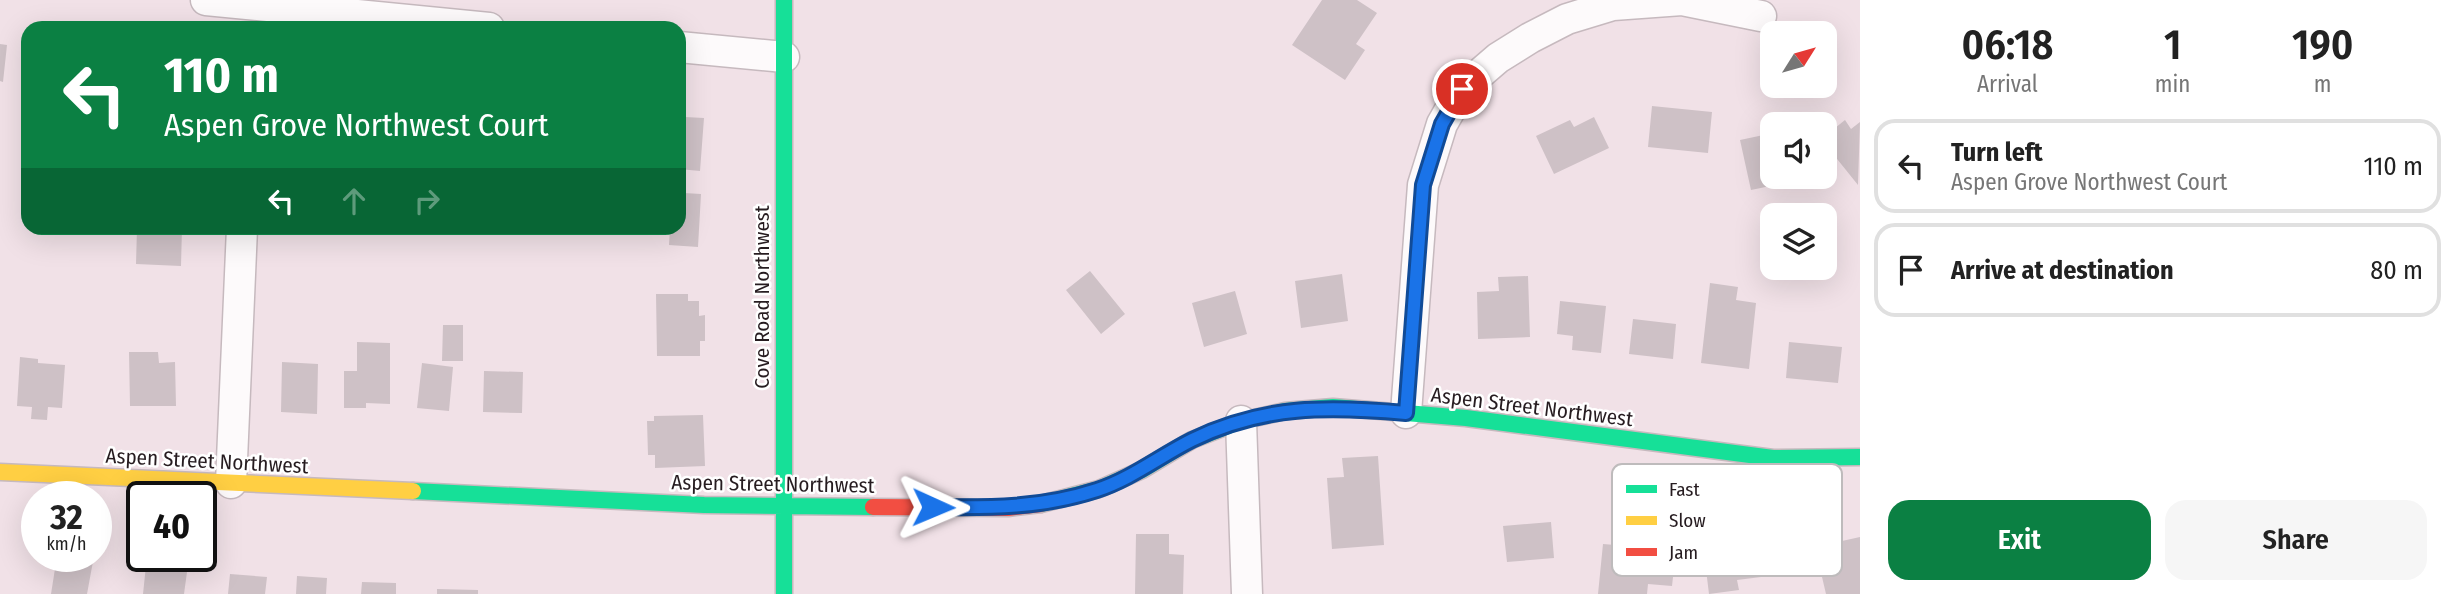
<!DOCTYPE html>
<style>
:root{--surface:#fff;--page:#f6f6f6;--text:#222;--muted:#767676;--line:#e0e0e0;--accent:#0b8043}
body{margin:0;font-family:"Fira Sans Condensed",sans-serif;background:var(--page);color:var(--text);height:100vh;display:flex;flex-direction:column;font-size:26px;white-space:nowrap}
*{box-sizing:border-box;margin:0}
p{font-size:23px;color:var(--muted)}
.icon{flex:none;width:38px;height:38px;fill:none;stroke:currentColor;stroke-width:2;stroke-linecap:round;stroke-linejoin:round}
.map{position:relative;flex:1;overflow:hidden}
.details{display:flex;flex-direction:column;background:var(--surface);width:595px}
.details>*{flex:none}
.guide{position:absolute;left:21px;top:21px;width:665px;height:214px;border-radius:21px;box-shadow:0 7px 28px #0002;background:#0b8043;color:#fff;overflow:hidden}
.needle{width:46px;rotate:53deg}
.fabs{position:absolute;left:1760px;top:21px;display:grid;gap:14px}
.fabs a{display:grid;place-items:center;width:77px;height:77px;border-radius:14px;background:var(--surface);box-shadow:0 7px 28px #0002;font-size:35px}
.speed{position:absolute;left:21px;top:481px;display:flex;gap:14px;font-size:35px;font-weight:700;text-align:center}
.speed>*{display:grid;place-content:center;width:91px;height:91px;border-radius:50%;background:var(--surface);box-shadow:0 7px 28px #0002;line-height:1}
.speed small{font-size:18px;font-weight:400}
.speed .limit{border:4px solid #111;border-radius:10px;background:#fff;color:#111}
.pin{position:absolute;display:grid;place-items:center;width:60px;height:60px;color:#fff;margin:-30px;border:4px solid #fff;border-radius:50%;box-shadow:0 2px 7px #0007}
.me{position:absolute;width:77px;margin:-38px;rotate:91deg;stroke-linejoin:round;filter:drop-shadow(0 0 5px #0008)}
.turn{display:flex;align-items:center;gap:24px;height:147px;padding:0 28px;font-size:32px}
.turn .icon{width:91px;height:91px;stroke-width:2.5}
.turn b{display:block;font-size:49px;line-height:60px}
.lanes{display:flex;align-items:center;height:66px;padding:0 28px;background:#0003;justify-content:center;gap:35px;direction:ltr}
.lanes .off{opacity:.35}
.eta{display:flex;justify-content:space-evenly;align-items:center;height:119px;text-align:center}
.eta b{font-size:42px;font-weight:600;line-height:49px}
.cta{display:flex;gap:14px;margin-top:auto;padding:14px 28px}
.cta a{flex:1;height:80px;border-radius:21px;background:var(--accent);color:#fff;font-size:28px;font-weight:600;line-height:80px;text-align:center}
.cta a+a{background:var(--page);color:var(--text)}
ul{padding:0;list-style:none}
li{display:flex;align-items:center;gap:21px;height:94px;margin:0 14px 10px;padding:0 14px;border:4px solid var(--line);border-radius:21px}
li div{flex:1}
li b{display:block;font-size:26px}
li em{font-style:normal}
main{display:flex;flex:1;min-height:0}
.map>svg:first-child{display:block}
.building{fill:#cec1c6}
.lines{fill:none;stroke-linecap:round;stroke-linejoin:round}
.street-casing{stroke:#c6b9be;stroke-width:33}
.fast-casing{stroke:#c6b9be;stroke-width:19}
.slow-casing{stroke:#c6b9be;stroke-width:19}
.jam-casing{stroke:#c6b9be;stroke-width:19}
.street{stroke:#fdfafb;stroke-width:30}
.fast{stroke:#16e098;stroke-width:16}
.slow{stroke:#ffcf43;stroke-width:16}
.jam{stroke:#f24e42;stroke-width:16}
.route-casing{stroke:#114b97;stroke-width:18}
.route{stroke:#1a73e8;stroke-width:12}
.labels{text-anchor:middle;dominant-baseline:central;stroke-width:5;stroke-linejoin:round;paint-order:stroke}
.street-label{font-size:21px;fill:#261c20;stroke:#fff}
.key{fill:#fff;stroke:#bebbbc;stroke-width:2}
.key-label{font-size:19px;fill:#261c20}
</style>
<main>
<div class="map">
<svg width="1860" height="594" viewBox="0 0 1860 594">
<rect width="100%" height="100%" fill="#f1e1e7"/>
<path class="building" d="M1322 0H1357L1377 13 1356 44 1365 50 1345 80 1292 45Z
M0 44 7 45 3 82 0 81Z
M1652 106 1712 112 1708 153 1648 147Z
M685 117 704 118 700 171 679 169V130H684Z
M1594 117 1609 148 1554 174 1536 136 1570 120 1574 127Z
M1845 120 1851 129 1860 122 1858 185 1825 144V136Z
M1773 133V177L1809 178 1751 190 1740 140Z
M684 193 701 194 698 247 669 245 670 228H679V208H683Z
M137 228H182L181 266 136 264Z
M1090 271 1125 314 1101 334 1066 290Z
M1342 274 1348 321 1301 328 1295 281Z
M1528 276 1530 337 1478 339 1477 292 1499 291 1498 277Z
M1710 283 1738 287 1736 300 1756 303 1749 369 1701 363Z
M1235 291 1247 334 1204 347 1192 303Z
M656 294H688V301H699V316L705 315V341H700V356H657Z
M1560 301 1606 306 1601 353 1572 350 1573 336 1557 334Z
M1633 319 1676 324 1673 359 1629 354Z
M443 325H463V361H442Z
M357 342 390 343V404L366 403V408H344V371H357Z
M1789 342 1842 347 1838 383 1786 378Z
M129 352H158L159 363 175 362 176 406H130Z
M20 357 38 359V363L65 365 62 408 48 407 47 420 31 419 32 407 17 406Z
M282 362 318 364 317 414 281 412Z
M422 363 453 367 449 411 417 408Z
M484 371 523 372 522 413 483 412Z
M703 415 705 466 655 468V455H648L647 421H654V416Z
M1378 456 1384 545 1332 549 1327 478 1344 477 1342 458Z
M1551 522 1554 558 1507 562 1503 526Z
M1136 534H1169V554L1184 555 1183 594H1135Z
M1860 537V594H1826L1815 547Z
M1765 538 1769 576 1737 580 1739 590 1709 594 1703 545Z
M1603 544 1676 550 1672 586 1648 584 1647 594H1598Z
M57 556H94L87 594H51Z
M147 556H183L181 572H187L184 594H143Z
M230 574 267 577 265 594H228Z
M297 576 327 578 326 594H296Z
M362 582 396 583V594H361Z
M437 589 478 590V594H437Z"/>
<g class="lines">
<g class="street-casing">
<path id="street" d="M206 0 489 28
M679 47 784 57
M1406 413 1423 185 1442 124 1462 89 1498 58 1530 38 1567 19 1613 5 1682 0 1761 16
M1241 421 1247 594
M231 483 242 228"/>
</g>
<g class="fast-casing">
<path id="fast" d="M784 0V594
M413 491 704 505 873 507
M1041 504 1099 489 1142 470 1192 440 1241 421 1285 411 1333 407 1466 418 1773 458 1860 457"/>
</g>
<g class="slow-casing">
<path id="slow" d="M0 472 413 491"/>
</g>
<g class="jam-casing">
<path id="jam" d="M873 507 1008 508 1041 504"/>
</g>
<use href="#street" class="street"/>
<use href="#fast" class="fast"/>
<use href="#slow" class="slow"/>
<use href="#jam" class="jam"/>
</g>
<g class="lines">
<g class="route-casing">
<path id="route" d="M933 507C990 508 1042 508 1097 490 1131 479 1160 456 1192 440 1263 405 1329 406 1406 413L1423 185 1442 124 1462 89"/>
</g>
<use href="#route" class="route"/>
</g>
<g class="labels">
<g class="street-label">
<text transform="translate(762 297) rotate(-90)">Cove Road Northwest</text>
<text transform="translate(1532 407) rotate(7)">Aspen Street Northwest</text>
<text transform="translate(207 461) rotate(3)">Aspen Street Northwest</text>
<text transform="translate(773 484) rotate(1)">Aspen Street Northwest</text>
</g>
</g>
<rect x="1612" y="464" width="230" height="112" rx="10" class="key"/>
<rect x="1626" y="485" width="31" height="8" fill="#16e098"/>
<rect x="1626" y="516" width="31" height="9" fill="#ffcf43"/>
<rect x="1626" y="548" width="31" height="8" fill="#f24e42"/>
<g class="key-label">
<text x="1669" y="496">Fast</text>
<text x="1669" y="527">Slow</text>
<text x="1669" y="559">Jam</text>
</g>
</svg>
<div class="fabs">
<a><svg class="needle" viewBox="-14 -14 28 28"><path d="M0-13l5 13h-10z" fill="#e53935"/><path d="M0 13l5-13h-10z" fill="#767676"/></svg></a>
<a><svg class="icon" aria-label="sound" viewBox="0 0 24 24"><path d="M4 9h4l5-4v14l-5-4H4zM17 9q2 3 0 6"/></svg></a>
<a><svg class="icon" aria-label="layers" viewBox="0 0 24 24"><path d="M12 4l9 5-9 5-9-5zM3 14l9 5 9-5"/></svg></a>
</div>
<div class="speed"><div>32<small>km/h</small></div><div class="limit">40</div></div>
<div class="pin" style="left:1462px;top:89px;background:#d93025"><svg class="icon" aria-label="arrive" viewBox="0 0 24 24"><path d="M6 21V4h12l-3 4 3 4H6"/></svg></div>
<svg class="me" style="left:933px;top:507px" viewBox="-20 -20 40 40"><path d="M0-17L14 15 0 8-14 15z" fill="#1a73e8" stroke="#fff" stroke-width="4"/></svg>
<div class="guide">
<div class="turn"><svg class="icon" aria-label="left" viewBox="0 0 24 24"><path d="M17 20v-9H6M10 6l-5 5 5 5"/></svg><div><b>110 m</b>Aspen Grove Northwest Court</div></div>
<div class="lanes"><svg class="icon" aria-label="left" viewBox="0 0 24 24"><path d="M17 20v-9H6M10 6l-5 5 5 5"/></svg><svg class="icon off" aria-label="ahead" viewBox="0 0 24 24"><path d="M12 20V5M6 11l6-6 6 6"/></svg><svg class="icon off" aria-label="right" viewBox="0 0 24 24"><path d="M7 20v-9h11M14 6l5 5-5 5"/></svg></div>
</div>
</div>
<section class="details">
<div class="eta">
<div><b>06:18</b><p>Arrival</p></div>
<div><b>1</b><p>min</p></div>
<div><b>190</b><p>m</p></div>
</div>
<ul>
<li><svg class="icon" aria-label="left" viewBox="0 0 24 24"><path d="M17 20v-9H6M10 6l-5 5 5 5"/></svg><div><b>Turn left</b><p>Aspen Grove Northwest Court</p></div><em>110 m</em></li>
<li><svg class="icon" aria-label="arrive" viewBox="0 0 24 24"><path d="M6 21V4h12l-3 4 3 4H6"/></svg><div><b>Arrive at destination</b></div><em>80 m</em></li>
</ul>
<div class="cta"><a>Exit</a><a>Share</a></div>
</section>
</main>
